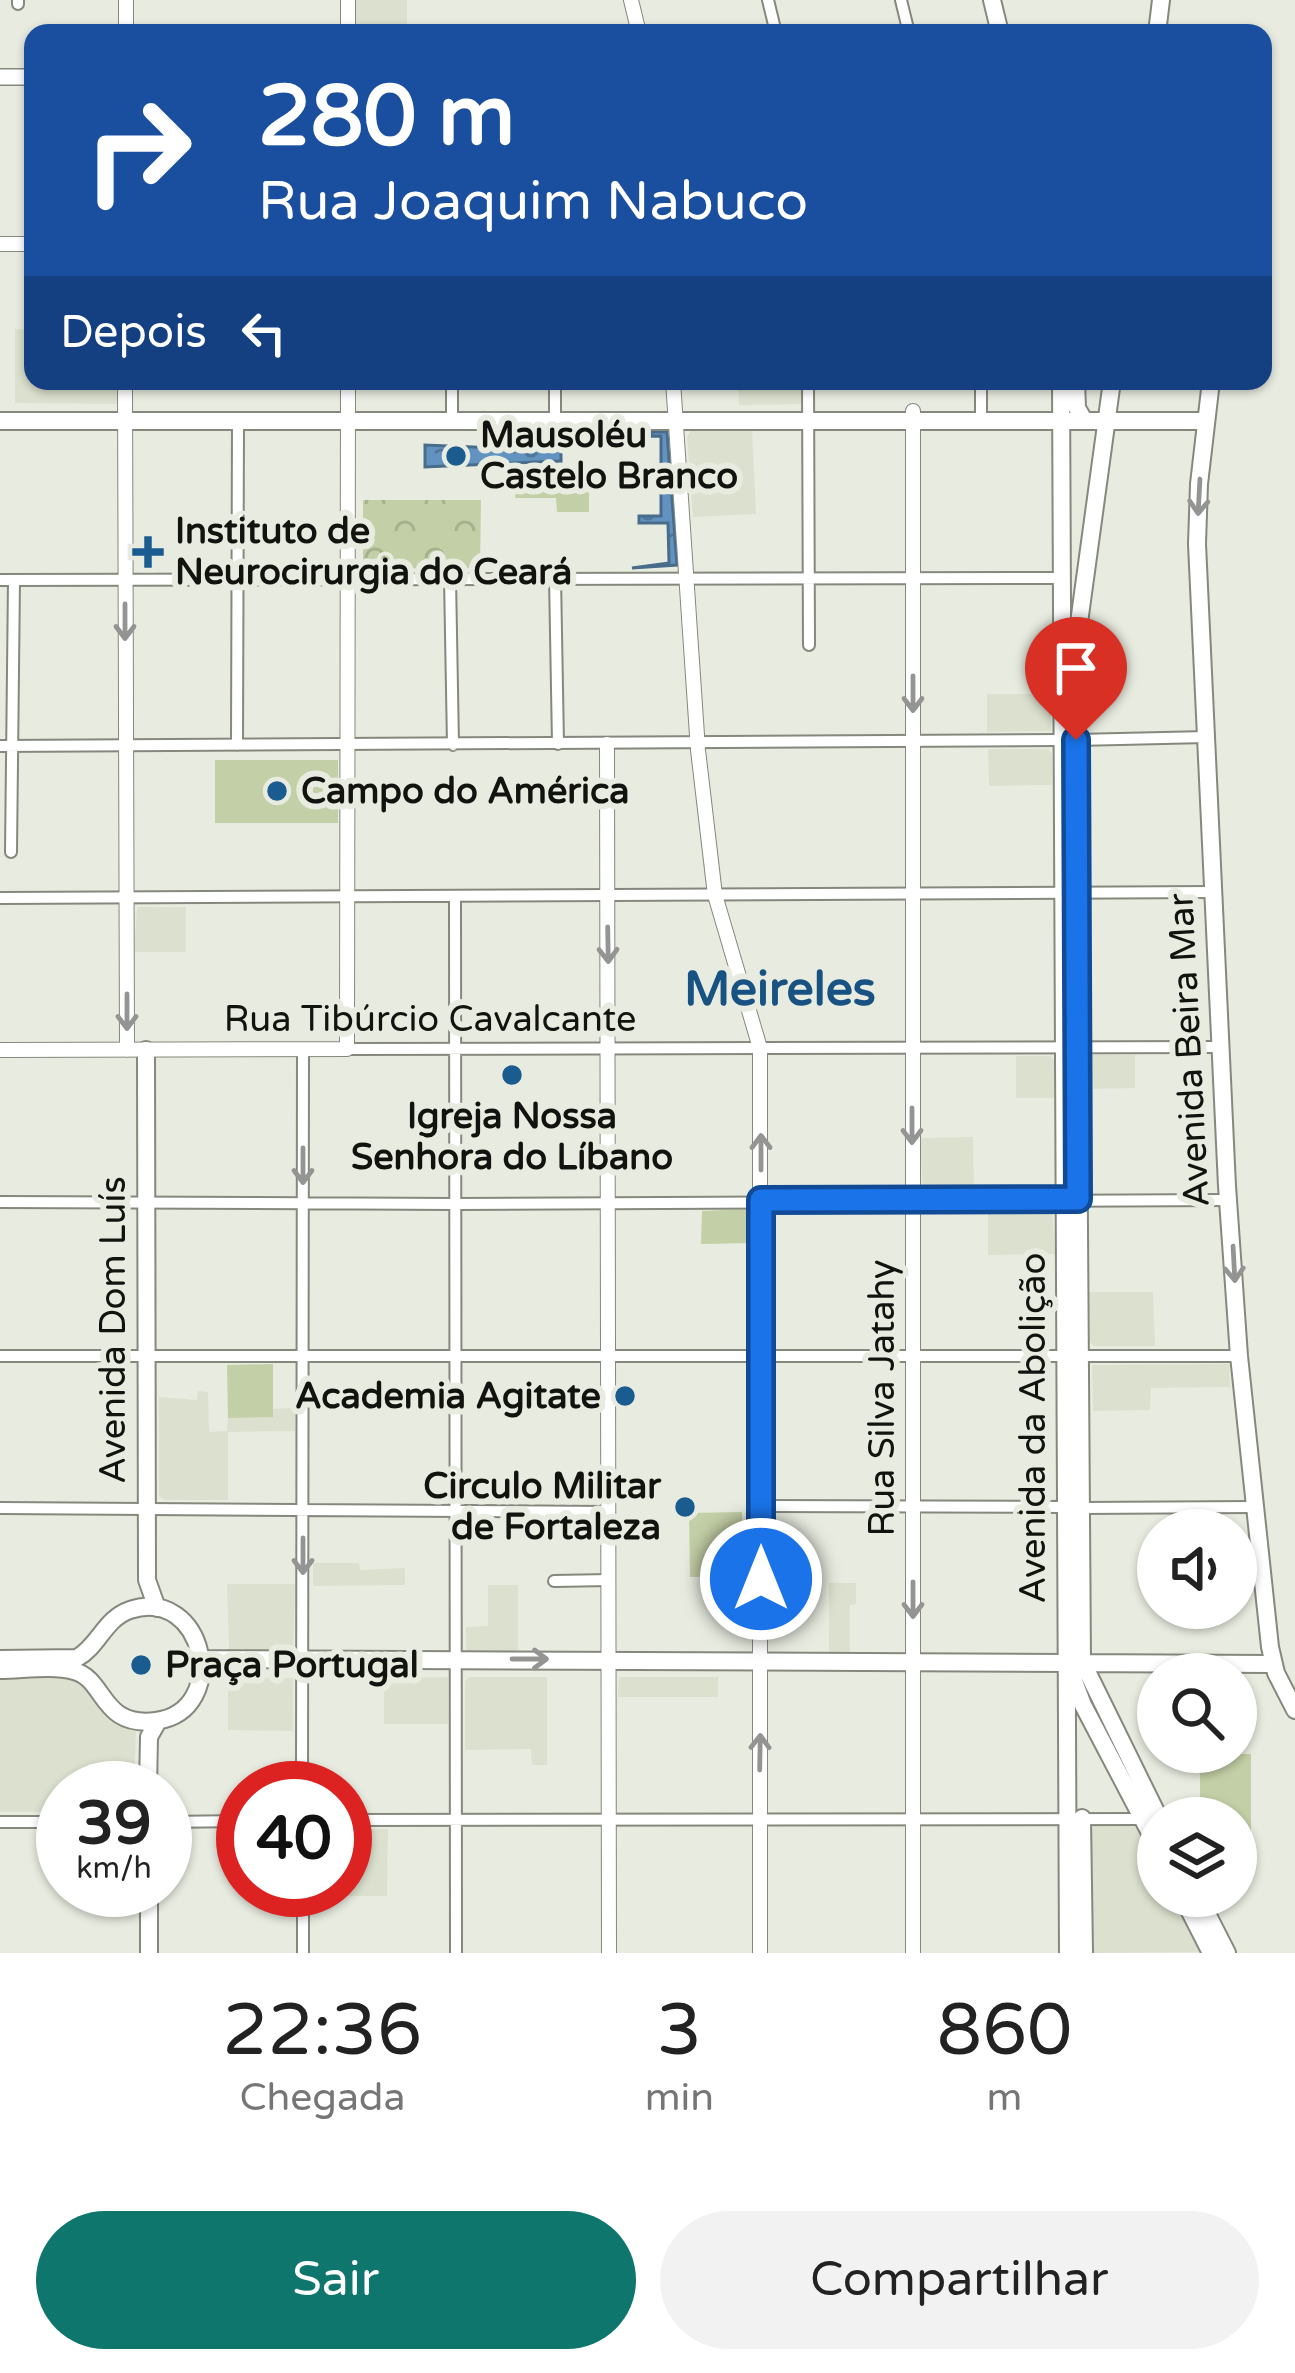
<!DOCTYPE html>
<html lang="pt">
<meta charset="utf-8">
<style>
:root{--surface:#fff;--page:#f2f2f2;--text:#222;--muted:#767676;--accent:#0f766e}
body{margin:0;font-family:"Varela Round",sans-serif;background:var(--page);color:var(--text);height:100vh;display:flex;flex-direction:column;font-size:45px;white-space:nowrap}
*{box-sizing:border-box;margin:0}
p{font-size:39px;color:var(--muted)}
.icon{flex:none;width:66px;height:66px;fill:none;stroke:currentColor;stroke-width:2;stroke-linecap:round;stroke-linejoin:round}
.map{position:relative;height:1953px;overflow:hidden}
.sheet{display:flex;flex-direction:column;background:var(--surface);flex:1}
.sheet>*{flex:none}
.banner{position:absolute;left:24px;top:24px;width:1248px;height:366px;border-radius:24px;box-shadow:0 3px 9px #0004;background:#1a4fa0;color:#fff;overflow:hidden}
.tools{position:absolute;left:1137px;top:1509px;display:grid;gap:24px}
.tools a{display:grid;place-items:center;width:120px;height:120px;border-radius:50%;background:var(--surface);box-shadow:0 3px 9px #0004;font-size:60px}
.speed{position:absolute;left:36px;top:1761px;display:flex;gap:24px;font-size:60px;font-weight:700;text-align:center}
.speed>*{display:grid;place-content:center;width:156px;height:156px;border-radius:50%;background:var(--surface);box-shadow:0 3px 9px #0004;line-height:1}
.speed small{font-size:30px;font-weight:400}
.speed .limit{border:18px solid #d22;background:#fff;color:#111}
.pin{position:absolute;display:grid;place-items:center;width:102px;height:102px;color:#fff;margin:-123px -51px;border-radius:50% 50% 50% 0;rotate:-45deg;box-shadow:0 0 12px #0007}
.pin .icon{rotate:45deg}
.me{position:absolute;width:132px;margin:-66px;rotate:0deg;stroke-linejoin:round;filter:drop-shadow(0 0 9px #0008)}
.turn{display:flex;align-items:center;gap:42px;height:252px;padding:0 36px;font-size:54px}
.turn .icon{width:156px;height:156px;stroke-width:2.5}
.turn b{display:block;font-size:84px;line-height:102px}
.then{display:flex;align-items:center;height:114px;padding:0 36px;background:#0003;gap:24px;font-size:45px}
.eta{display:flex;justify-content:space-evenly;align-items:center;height:204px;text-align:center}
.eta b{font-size:72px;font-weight:600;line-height:84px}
.cta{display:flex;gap:24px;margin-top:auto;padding:24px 36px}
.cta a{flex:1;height:138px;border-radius:72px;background:var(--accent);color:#fff;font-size:48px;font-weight:600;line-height:138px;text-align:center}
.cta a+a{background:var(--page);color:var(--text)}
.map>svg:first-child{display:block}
.built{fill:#dbe1ce}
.grass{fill:#c3cfa6}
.park{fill:url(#park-crowns)}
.water{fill:url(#water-ripples);stroke:#496c8b;stroke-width:3}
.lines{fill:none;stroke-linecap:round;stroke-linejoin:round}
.minor-casing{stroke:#85887d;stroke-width:14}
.tertiary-casing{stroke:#85887d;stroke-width:16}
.secondary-casing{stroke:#85887d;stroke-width:18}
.primary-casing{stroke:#85887d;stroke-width:20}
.minor{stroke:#fff;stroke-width:10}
.tertiary{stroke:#fff;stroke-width:14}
.secondary{stroke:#fff;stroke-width:15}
.primary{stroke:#fff;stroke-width:16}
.oneway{stroke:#949593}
.route-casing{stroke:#114b97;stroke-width:30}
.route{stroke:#1a73e8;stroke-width:21}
.poi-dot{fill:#1a5b90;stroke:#e8ece0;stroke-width:4.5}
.labels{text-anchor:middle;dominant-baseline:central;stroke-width:12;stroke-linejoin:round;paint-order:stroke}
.poi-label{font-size:36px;font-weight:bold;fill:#12130f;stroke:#e8ece0;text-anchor:start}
.street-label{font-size:36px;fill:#12130f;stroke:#e8ece0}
.district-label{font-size:48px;font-weight:bold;fill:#175282;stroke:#e8ece0}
</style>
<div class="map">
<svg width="1295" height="1953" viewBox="0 0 1295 1953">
<defs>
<pattern id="park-crowns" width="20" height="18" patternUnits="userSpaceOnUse" patternTransform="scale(3)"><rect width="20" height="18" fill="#c3cfa6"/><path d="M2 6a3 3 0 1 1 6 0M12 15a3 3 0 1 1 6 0" fill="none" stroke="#a6b18e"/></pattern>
<pattern id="water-ripples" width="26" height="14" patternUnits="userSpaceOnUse" patternTransform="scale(3)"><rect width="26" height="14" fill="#6192c0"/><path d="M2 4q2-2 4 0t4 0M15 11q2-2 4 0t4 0" fill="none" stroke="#4f769a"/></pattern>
</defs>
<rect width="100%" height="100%" fill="#e8ece0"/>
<path class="built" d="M356 0H407V33H356Z
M30 254H33V381H119V404L15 403V329H30Z
M738 381H802V404L739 405Z
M692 429H752L756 514 693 517 687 437Z
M987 694H1051V731L987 732Z
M988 749H1048L1052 754V785L989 786Z
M137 907H186V952H134Z
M1088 1055H1135V1088L1086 1089Z
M1016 1056H1050L1054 1060V1098H1016Z
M973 1137 974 1191 923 1192 920 1138Z
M1052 1208 1055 1254 988 1255V1210Z
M1089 1292H1153L1155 1346H1094L1090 1342Z
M1229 1364 1230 1387 1151 1388 1150 1410 1093 1411 1092 1365Z
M198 1391 208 1392 209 1432 227 1431 228 1418 272 1417 273 1409 295 1408V1431L228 1432V1500H164L159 1496V1397L197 1400Z
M313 1563H359L360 1570 405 1568V1585L313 1586Z
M829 1583H856V1604L850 1605V1652H829Z
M227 1584H295L293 1652 229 1651Z
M488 1585H518V1651H466V1627L488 1626Z
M0 1675 76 1676 104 1712 136 1732 134 1788H63V1812H0Z
M448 1677V1724H384V1678Z
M469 1677H547V1765H532L531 1749 465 1750V1681Z
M619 1677H718V1697H618Z
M293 1678V1731L228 1730V1679Z
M1088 1825H1137L1158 1868V1896H1173L1203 1952 1089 1953Z
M388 1829 387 1896H346L347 1830Z"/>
<path class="grass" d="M589 477V512H557L556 498H515L516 478Z
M215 760H338V823H215Z
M749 1209 752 1243 701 1244 702 1211Z
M273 1364V1417L228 1418 227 1365Z
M742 1512 743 1576 690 1577 689 1513Z
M1200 1754H1251V1851H1236V1818H1200Z"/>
<path class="park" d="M363 500H481L480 568 363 569Z"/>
<path class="water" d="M549 430 667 432 677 565 632 568 669 563 668 523H639V516H661V436L561 437V461L425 467V445L548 450Z"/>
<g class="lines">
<g class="minor-casing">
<path id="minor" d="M768 0 776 33
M901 0 909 33
M18 4V0
M555 381V420
M808 381 809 645
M981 381V420
M452 421V381
M555 577 558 744
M450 578 453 745
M0 580 1060 578
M1076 740 1207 737
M237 745 238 421
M0 746 1061 740
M11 852 14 580
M0 898 1214 892
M455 898 456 1953
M347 1049 1221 1047
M0 1202 456 1204 1230 1200
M0 1356H1239
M762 1506 1066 1507
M0 1508 609 1512
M1080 1508 1254 1507
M554 1581 609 1580
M302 1788 303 1049
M345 1820 1143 1819
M0 1822H63
M165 1822 243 1821
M303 1890V1953"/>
</g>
<g class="tertiary-casing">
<path id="tertiary" d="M631 0 639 33
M126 33V0
M348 33V0
M0 244H33
M125 381 127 1050
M673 381 698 750 715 895 760 1048V1953
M913 411V1953
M607 744 609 1953
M0 1050 347 1049 348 381"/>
</g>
<g class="secondary-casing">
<path id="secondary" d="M0 77H33"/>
</g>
<g class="primary-casing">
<path id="primary" d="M992 0 1000 33
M1157 33 1161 0
M1061 381 1068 1953
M1076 381 1077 408 1084 420
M1112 381 1075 652 1082 1661 1159 1818
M1211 381 1199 484 1197 544 1227 1186 1239 1356 1270 1647 1276 1673 1295 1710
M0 421H1206
M146 1050 147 1580 157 1608
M0 1659 77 1658C99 1646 104 1619 130 1610 204 1585 232 1710 156 1721 100 1728 106 1679 74 1671 52 1665 23 1670 0 1670
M203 1659 1272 1664
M1071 1673 1083 1705 1158 1848
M148 1788 149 1737 158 1721
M1082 1818 1084 1953
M149 1890V1953
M1182 1896 1211 1953
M1198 1896 1227 1953"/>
</g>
<use href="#minor" class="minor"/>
<use href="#tertiary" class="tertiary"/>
<use href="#secondary" class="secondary"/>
<use href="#primary" class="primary"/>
</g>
<defs><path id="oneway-shaft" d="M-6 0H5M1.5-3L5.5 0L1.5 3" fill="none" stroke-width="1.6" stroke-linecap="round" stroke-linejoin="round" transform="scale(3)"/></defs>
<g class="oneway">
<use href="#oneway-shaft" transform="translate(1199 497) rotate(93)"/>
<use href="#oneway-shaft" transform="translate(125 622) rotate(90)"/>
<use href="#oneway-shaft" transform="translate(913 694) rotate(90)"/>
<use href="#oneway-shaft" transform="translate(608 945) rotate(89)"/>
<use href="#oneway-shaft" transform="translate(127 1012) rotate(90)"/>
<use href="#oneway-shaft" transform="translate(912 1126) rotate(90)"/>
<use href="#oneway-shaft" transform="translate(761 1152) rotate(-90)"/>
<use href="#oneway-shaft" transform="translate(303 1166) rotate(90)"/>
<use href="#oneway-shaft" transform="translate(1234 1264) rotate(87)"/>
<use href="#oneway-shaft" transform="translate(303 1556) rotate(90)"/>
<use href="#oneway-shaft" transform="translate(913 1600) rotate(90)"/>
<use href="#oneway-shaft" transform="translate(530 1659)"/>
<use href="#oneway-shaft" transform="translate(760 1752) rotate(-89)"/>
</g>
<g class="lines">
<g class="route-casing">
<path id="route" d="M761 1579V1200L1078 1199 1076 740"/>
</g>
<use href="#route" class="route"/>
</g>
<g class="poi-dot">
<circle cx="456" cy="456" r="12"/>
<path d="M142 534h12v12h12v12h-12v12h-12v-12h-12v-12h12z"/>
<circle cx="277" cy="791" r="12"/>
<circle cx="512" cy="1075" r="12"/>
<circle cx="625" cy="1396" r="12"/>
<circle cx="685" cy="1507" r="12"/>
<circle cx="141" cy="1665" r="12"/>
</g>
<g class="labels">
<g class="poi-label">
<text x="480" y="435">Mausoléu<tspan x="480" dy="41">Castelo Branco</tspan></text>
<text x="175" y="531">Instituto de<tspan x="175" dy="41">Neurocirurgia do Ceará</tspan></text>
<text x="301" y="791">Campo do América</text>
<text x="512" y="1116" text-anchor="middle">Igreja Nossa<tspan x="512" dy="41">Senhora do Líbano</tspan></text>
<text x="601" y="1396" text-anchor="end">Academia Agitate</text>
<text x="661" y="1486" text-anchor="end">Circulo Militar<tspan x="661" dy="41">de Fortaleza</tspan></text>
<text x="165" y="1665">Praça Portugal</text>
</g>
<g class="street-label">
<text x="430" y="1019">Rua Tibúrcio Cavalcante</text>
<text transform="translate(1189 1050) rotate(-93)">Avenida Beira Mar</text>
<text transform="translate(113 1330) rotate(-90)">Avenida Dom Luís</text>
<text transform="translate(882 1398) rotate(-90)">Rua Silva Jatahy</text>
<text transform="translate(1033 1428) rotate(-90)">Avenida da Abolição</text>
</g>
<g class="district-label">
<text x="780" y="990">Meireles</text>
</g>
</g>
</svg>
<div class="tools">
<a><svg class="icon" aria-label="sound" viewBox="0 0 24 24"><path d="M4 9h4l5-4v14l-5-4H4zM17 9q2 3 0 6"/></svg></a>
<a><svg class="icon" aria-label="search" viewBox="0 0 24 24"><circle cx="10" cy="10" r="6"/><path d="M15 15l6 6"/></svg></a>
<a><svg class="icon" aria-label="layers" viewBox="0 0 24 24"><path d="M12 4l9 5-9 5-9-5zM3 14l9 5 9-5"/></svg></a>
</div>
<div class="speed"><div>39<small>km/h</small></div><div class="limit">40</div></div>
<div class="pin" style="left:1076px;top:740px;background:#d93025"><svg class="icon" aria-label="arrive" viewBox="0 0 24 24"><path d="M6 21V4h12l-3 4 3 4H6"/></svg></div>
<svg class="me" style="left:761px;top:1579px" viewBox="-20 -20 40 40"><circle r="17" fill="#1a73e8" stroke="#fff" stroke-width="3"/><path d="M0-11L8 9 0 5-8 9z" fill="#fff"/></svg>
<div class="banner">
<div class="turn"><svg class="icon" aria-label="right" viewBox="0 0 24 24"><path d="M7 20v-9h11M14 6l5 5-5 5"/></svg><div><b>280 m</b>Rua Joaquim Nabuco</div></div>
<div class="then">Depois<svg class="icon" aria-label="left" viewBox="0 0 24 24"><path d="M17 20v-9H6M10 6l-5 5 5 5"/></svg></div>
</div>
</div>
<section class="sheet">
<div class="eta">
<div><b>22:36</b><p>Chegada</p></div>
<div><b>3</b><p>min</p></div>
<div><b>860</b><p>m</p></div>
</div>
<div class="cta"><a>Sair</a><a>Compartilhar</a></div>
</section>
